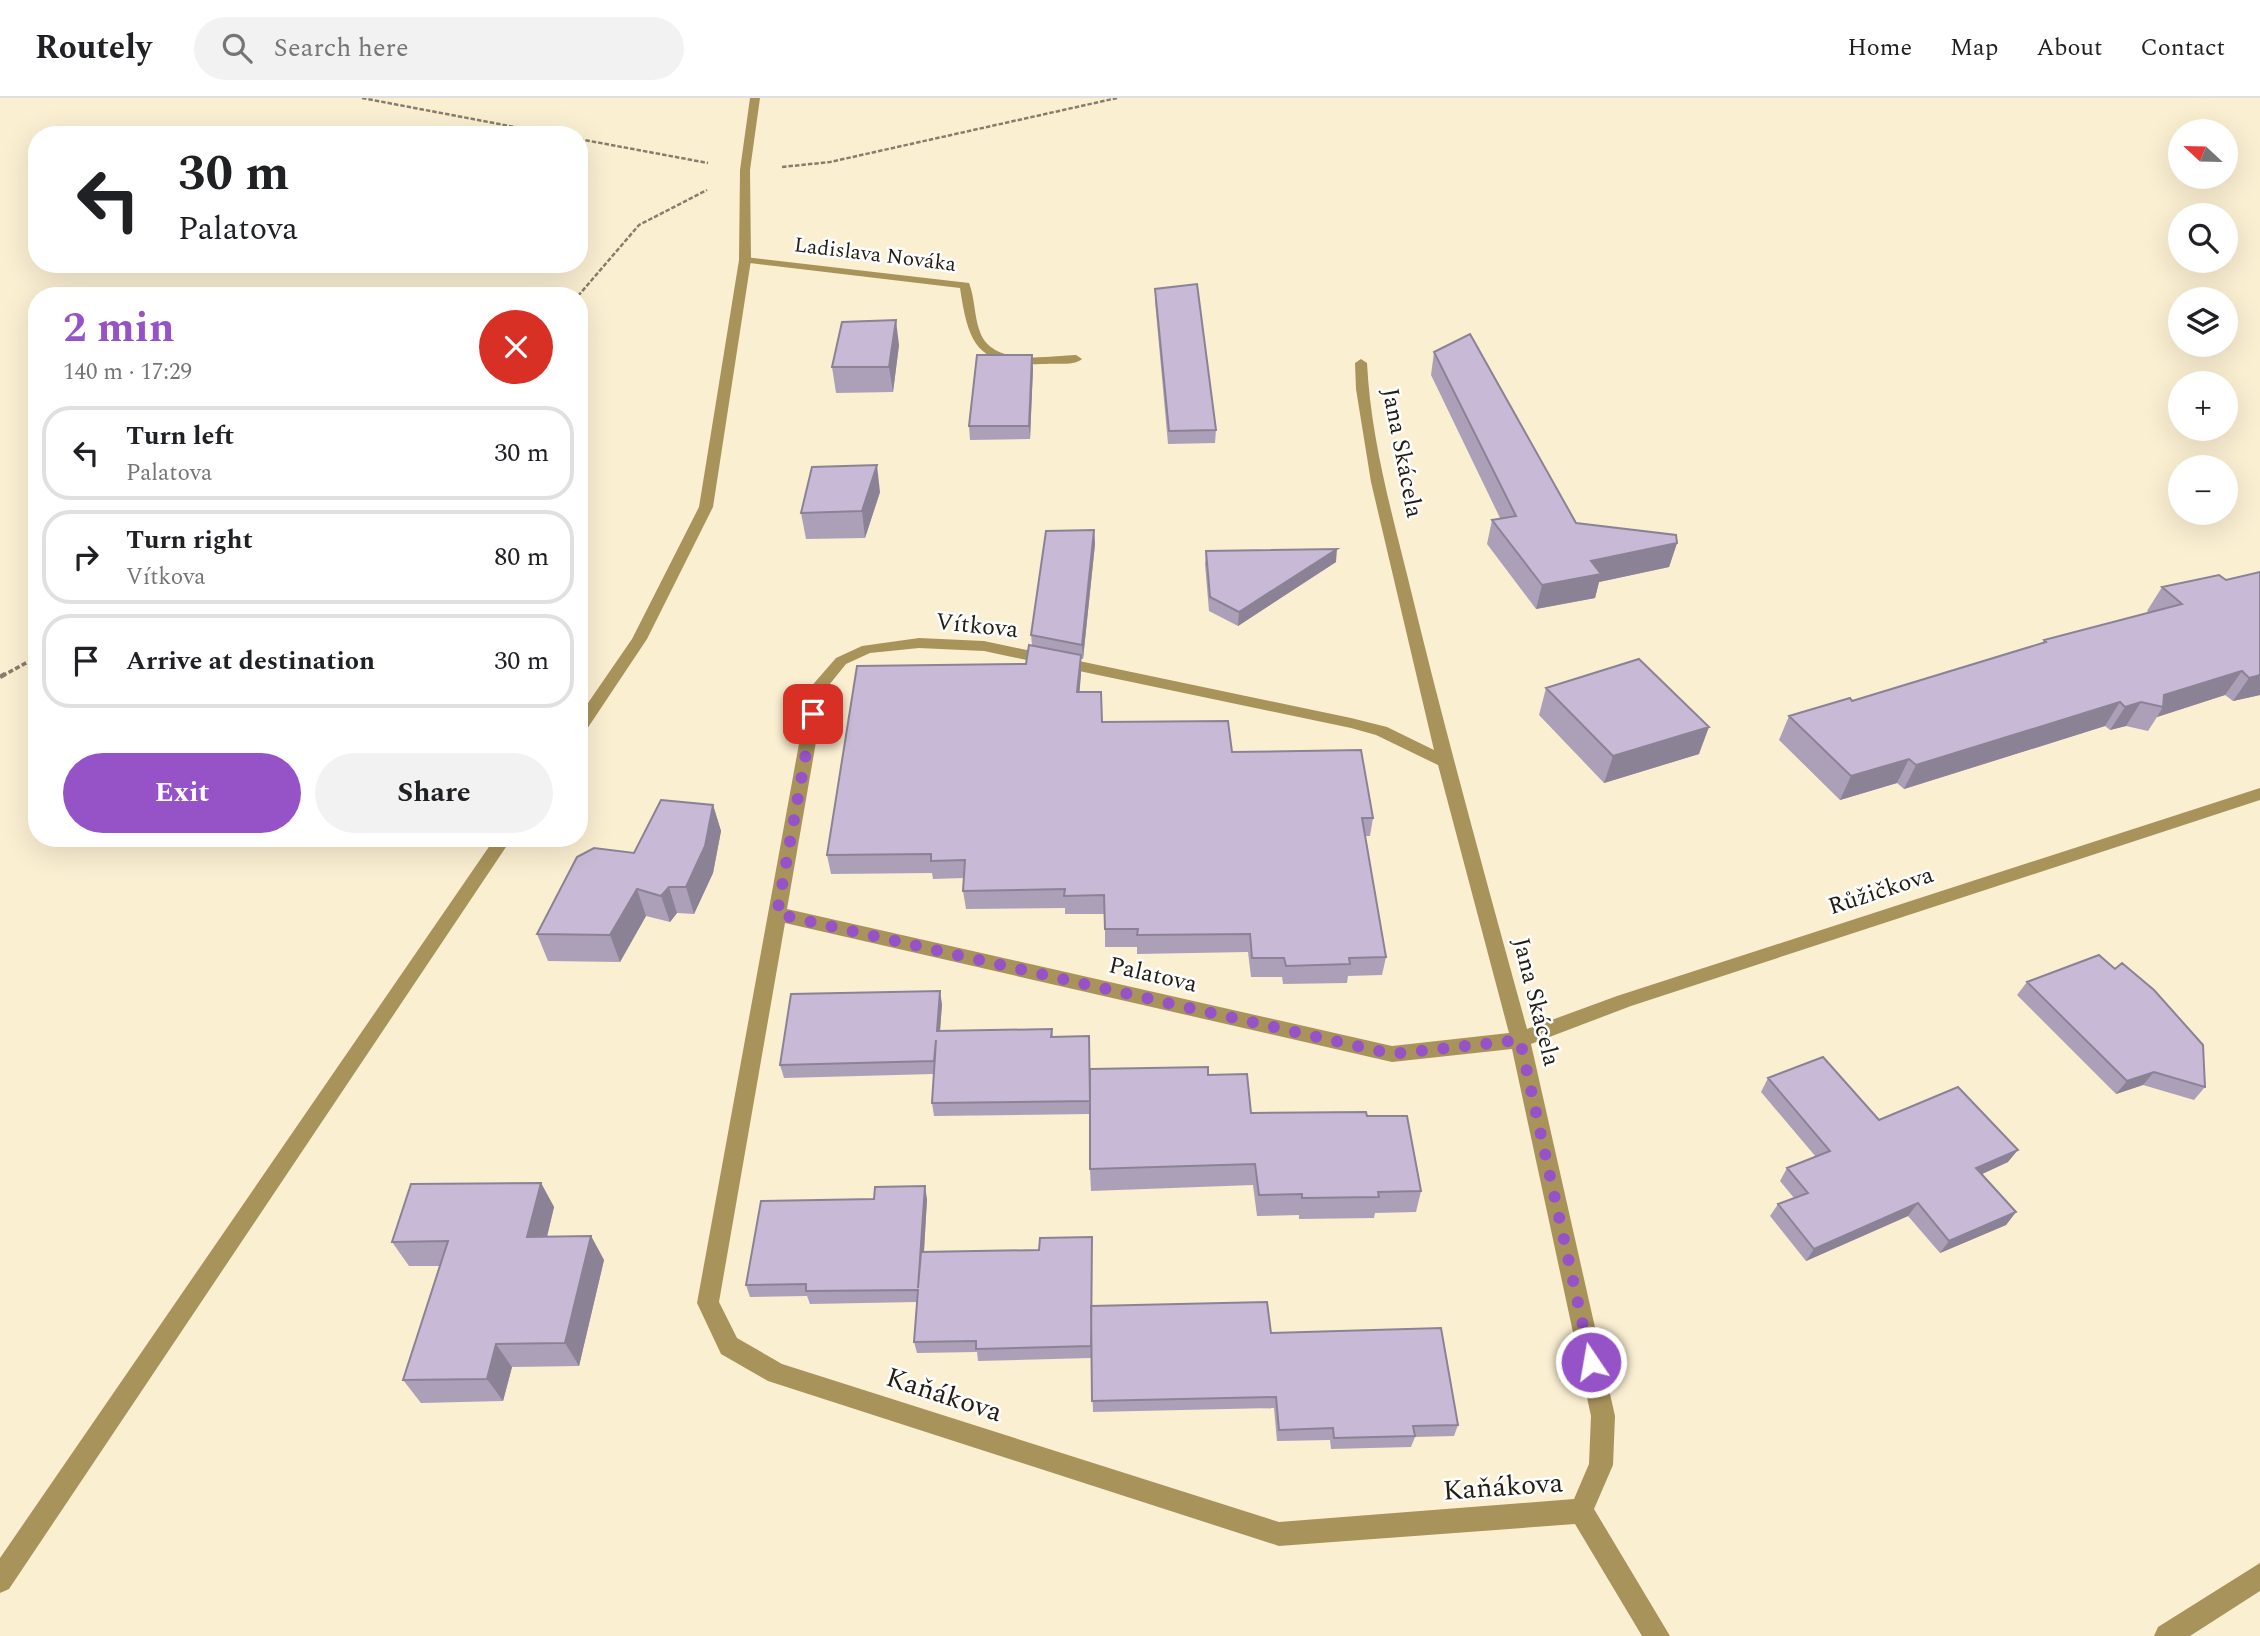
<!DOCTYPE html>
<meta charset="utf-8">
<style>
:root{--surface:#fff;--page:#f2f2f2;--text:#202124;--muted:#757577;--line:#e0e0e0;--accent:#9653c8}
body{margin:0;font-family:Spectral,serif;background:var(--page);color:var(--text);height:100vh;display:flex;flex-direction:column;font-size:26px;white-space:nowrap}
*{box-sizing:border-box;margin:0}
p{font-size:23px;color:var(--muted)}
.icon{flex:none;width:38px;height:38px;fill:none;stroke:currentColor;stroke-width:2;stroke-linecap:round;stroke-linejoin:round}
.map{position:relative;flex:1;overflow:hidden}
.panel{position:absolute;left:28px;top:189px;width:560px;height:560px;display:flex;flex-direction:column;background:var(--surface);border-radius:28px;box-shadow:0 7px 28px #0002}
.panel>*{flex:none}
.banner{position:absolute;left:28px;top:28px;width:560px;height:147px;border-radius:28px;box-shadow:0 7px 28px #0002;background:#fff;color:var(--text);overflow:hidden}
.needle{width:46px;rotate:292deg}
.tools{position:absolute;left:2168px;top:21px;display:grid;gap:14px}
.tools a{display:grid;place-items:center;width:70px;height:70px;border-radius:50%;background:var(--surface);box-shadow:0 7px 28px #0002;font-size:35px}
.pin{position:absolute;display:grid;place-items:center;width:60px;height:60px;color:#fff;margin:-30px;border-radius:14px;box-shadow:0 4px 10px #0006}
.me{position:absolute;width:77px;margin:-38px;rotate:348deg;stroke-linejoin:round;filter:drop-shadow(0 0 5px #0008)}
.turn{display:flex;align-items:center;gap:24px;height:147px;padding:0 35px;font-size:32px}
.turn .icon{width:91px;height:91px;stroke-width:2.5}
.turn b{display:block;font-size:49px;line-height:60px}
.round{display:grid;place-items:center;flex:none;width:74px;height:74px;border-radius:37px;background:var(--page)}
.summary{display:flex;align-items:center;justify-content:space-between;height:119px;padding:0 35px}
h1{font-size:42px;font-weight:700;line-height:52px;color:var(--accent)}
.action{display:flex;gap:14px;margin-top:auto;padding:14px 35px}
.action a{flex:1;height:80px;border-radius:42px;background:var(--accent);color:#fff;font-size:28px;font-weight:700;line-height:80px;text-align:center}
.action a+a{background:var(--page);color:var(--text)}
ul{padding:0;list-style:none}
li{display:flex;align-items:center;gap:21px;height:94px;margin:0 14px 10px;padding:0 21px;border:4px solid var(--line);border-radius:28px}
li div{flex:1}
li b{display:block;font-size:26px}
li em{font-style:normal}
header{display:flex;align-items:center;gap:42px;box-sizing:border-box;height:98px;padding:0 35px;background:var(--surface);border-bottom:2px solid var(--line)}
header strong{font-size:33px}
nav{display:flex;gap:38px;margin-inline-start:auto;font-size:24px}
.search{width:490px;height:63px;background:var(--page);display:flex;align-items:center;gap:18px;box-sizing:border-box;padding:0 24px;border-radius:38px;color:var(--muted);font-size:26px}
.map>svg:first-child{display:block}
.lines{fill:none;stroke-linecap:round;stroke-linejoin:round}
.path-far2{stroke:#867e6b;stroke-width:2.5;stroke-dasharray:4.5 2;stroke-linecap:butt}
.path-far1{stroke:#867e6b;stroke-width:3.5;stroke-dasharray:5 2.5;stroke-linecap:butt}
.path{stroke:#867e6b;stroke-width:4.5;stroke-dasharray:7 3.5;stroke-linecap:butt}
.minor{fill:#a8935a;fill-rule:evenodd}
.tertiary{fill:#a8935a;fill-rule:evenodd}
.wall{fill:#aca0b8}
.shaded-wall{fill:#8c8296}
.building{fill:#c8bad6;stroke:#8c8296;stroke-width:2}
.route{stroke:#9653c8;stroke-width:12;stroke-dasharray:0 21.6}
.labels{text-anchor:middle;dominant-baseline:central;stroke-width:5;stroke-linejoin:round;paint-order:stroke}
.far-street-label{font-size:21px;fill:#221e13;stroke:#fff}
.street-label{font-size:24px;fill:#221e13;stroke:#fff}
.near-street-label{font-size:28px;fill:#221e13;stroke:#fff}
</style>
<header>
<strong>Routely</strong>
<div class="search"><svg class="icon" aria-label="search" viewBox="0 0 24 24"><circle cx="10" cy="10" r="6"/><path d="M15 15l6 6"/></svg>Search here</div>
<nav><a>Home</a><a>Map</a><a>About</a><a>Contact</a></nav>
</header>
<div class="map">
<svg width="2260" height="1538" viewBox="0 0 2260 1538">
<rect width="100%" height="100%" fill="#fbefd2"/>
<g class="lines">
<path class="path-far2" d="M362 0 557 37
M579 41 708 65
M782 69 830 64 1117 0
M578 198 639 127 707 92"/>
<path class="path-far1" d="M2 578 37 559"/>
<path class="path" d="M0 579 5 576"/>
<path class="minor" d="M745 159 969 185C975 200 974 218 980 234 993 269 1047 258 1076 257L1082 261C1074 268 1057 265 1046 266 979 268 969 251 960 190L741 164V160Z
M1361 261 1367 265C1371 346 1395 426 1414 505 1449 648 1488 789 1527 931L1617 898 2260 690V702L1631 908 1531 946 1615 1318 1613 1367 1594 1411 1670 1538H1642L1575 1426 1279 1448 768 1283 721 1256 697 1205 809 591 836 560 862 548 919 540 984 543 1351 620 1387 629 1434 652 1371 384 1356 291 1355 265ZM919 550 984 553 1351 630 1376 637 1438 667 1509 935 1392 948 787 811 825 592 846 566 870 555ZM785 825 1392 964 1512 951 1591 1318 1589 1366 1574 1401 1279 1424 782 1266 737 1240 719 1204Z"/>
<path class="tertiary" d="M750 0H760L750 72 751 162 713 409 647 541 585 634 579 635V618L632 541 699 409 739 162 740 72Z
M495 740H512L9 1491 0 1495V1460Z
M2260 1465V1493L2190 1538H2154L2158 1529Z"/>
</g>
<path class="wall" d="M1155 191 1216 332 1215 345 1168 346 1155 203Z
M899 247 893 294 836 295 832 269Z
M1434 254 1576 425 1677 445 1669 469 1599 484 1595 500 1536 511 1487 446 1492 422 1500 420 1431 277Z
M1033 270 1030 341 970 342 969 328Z
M880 394 865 440 806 441 801 415Z
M1094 432 1095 446 1083 561H1081V576L1079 594 1102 624 1232 654 1373 720 1370 738H1365L1386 859 1382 877 1348 878 1347 885 1283 886 1282 879H1251L1248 854 1137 856V849H1105V816H1065V810L966 811 963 793 964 780 933 781 932 775 831 776 827 757 1026 566 1032 547 1031 537Z
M1206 453 1336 464 1238 528 1209 513 1205 466Z
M2260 474V597L2233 603 2225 597 2157 619 2148 633 2126 628 2110 632 2105 628 1904 691 1897 685 1840 702 1779 642 1789 618 1852 603 2042 545 2044 542 2149 515 2147 513 2162 489 2226 482Z
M1546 590 1699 656 1604 685 1539 617Z
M713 707 721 733 713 775 694 816 677 815 670 824 646 818 620 864 548 863 537 836Z
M2027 884 2205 989 2194 1002 2143 987 2116 996 2017 897Z
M942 906 940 933 1052 931 1053 939 1089 938 1090 1016 934 1018 932 1005 934 976 784 980 780 967Z
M1208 977 1251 1015 1367 1018 1421 1093 1416 1114 1375 1115 1374 1120 1299 1121V1117L1257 1118 1253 1087 1091 1093 1090 1071Z
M1768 980 1879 1022 2008 1064 1982 1076 2016 1114 2006 1127 1940 1155 1908 1118 1806 1163 1770 1118 1778 1106 1794 1100 1780 1083 1787 1070 1816 1059 1761 994Z
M541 1085 554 1109 547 1139 591 1138 604 1162 579 1268 512 1269 503 1303 421 1305 403 1282 440 1168H409L392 1144Z
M927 1101 924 1154 1092 1151V1208L1271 1235 1458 1327 1454 1338 1415 1339 1411 1349 1331 1351 1330 1342 1277 1343 1274 1310 1093 1314 1091 1260 978 1263 977 1254 917 1255 914 1244 917 1204 810 1206 807 1198 750 1199 746 1187Z"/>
<path class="shaded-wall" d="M896 222 899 247 893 294 889 269Z
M1032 257 1033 270 1030 341 1029 328Z
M877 367 880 394 865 440 862 413Z
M1094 432 1095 446 1083 561 1082 547Z
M1677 445 1669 469 1599 484 1595 500 1536 511 1542 487 1591 463Z
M1337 451 1336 464 1238 528 1239 514Z
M1081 557V576L1078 613 1077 594Z
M2242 573 2225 597 2157 619 2163 609 2164 597Z
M2260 577V597L2233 603 2249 580Z
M2120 604 2105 628 1904 691 1916 667Z
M2141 604 2126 628 2110 632 2125 609Z
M1709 629 1699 656 1604 685 1613 658Z
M1909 661 1897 685 1840 702 1851 678Z
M713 707 721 733 713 775 694 816 686 789Z
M669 789 677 815 670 824 661 798Z
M637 791 646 818 620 864 610 837Z
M940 893 942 906 939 946 937 933Z
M2154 974 2143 987 2116 996 2127 983Z
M2018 1052 2008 1064 1967 1083 1976 1070Z
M541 1085 554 1109 541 1163 527 1139Z
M925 1088 927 1101 921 1202 918 1190Z
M1918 1105 1908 1118 1806 1163 1814 1151Z
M2016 1114 2006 1127 1940 1155 1949 1143Z
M591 1138 604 1162 579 1268 565 1245Z
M496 1246 512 1269 503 1303 487 1281Z"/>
<path class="building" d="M1197 186 1216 332 1169 333 1155 191Z
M896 222 889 269H832L842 224Z
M1470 236 1576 425 1676 437 1677 445 1591 463 1601 476 1542 487 1492 422 1516 418 1434 254Z
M977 257H1032L1029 328H969Z
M877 367 862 413 801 415 812 369Z
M1094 432 1082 547 1031 537 1046 433Z
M1337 451 1239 514 1210 499 1206 453Z
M2260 474V577L2249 580 2242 573 2164 597 2163 609 2141 604 2125 609 2120 604 1916 667 1909 661 1851 678 1789 618 1850 600 1852 603 2046 544 2044 542 2182 506 2162 489 2219 477 2226 482Z
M1029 547 1081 557 1077 594H1101L1102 624 1228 623 1232 654 1361 652 1373 720H1362L1386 859 1349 860 1350 866 1286 868 1284 860H1252L1250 836 1137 837 1138 831H1105L1104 797 1064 798 1065 791 963 793 965 762 931 763V756L827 757 857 568 1026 566Z
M1639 561 1709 629 1613 658 1546 590Z
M661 702 713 707 705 748 686 789H669L661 798 637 791 610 837 537 836 577 759 594 750 634 755Z
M2099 857 2115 871 2122 865 2154 892 2203 947 2205 989 2154 974 2127 983 2027 884Z
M940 893 937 933 1052 931 1051 939 1089 938 1090 1003 932 1005 936 942 934 963 780 967 791 896Z
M1823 959 1879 1022 1958 989 2018 1052 1976 1070 2016 1114 1949 1143 1918 1105 1814 1151 1778 1106 1808 1095 1787 1070 1830 1053 1768 980Z
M1208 969V977L1247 976 1251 1015 1366 1014 1367 1018H1407L1421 1093 1378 1094 1379 1099 1302 1100V1096L1259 1097 1255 1066 1090 1071V971Z
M541 1085 527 1139 591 1138 565 1245 496 1246 487 1281 403 1282 448 1143 392 1144 411 1086Z
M925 1088 918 1190 921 1154 1039 1152 1040 1140 1092 1139 1091 1248 976 1251V1243L914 1244 918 1192 806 1193V1186L746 1187 761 1103 874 1101 875 1089Z
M1267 1204 1271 1235 1441 1230 1458 1327 1413 1328 1415 1338 1334 1340 1333 1330 1279 1332 1276 1299 1092 1303 1091 1208Z"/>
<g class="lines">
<path class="route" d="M813 616 777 816 1392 956 1520 942 1591 1264"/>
</g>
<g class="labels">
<g class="far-street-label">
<text transform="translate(875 157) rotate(7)">Ladislava Nováka</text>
</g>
<g class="street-label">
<text transform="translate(1402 355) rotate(79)">Jana Skácela</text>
<text transform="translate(977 528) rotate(6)">Vítkova</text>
<text transform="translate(1881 793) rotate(-18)">Růžičkova</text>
<text transform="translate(1153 877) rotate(13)">Palatova</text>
<text transform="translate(1536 904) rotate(76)">Jana Skácela</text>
</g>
<g class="near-street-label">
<text transform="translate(944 1297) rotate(18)">Kaňákova</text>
<text transform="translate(1503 1389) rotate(-4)">Kaňákova</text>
</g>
</g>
</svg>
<div class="tools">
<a><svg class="needle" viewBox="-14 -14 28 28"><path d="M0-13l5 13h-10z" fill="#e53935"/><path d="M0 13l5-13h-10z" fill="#757577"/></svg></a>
<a><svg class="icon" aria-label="search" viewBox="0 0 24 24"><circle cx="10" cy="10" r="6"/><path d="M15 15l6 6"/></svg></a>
<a><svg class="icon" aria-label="layers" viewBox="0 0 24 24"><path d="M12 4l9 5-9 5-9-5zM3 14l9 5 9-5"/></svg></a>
<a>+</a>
<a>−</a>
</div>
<div class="pin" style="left:813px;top:616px;background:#d93025"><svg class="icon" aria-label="arrive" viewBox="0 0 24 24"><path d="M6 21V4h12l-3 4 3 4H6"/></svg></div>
<svg class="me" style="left:1591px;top:1264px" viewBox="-20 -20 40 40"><circle r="17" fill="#9653c8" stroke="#fff" stroke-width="3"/><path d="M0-11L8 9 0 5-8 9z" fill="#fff"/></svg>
<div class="banner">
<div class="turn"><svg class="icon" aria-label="left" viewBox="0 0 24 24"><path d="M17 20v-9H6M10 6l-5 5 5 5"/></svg><div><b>30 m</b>Palatova</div></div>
</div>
<section class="panel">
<div class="summary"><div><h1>2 min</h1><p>140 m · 17:29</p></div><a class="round" style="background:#d93025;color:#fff"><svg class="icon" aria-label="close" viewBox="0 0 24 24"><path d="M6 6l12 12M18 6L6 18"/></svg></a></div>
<ul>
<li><svg class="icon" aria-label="left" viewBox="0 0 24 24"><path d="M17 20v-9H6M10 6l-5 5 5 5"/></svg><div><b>Turn left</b><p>Palatova</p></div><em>30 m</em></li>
<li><svg class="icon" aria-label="right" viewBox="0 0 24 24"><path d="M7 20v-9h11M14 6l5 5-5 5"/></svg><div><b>Turn right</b><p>Vítkova</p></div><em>80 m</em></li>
<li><svg class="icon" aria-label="arrive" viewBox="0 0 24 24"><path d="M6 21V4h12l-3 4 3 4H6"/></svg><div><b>Arrive at destination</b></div><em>30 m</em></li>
</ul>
<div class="action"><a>Exit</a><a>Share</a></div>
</section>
</div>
